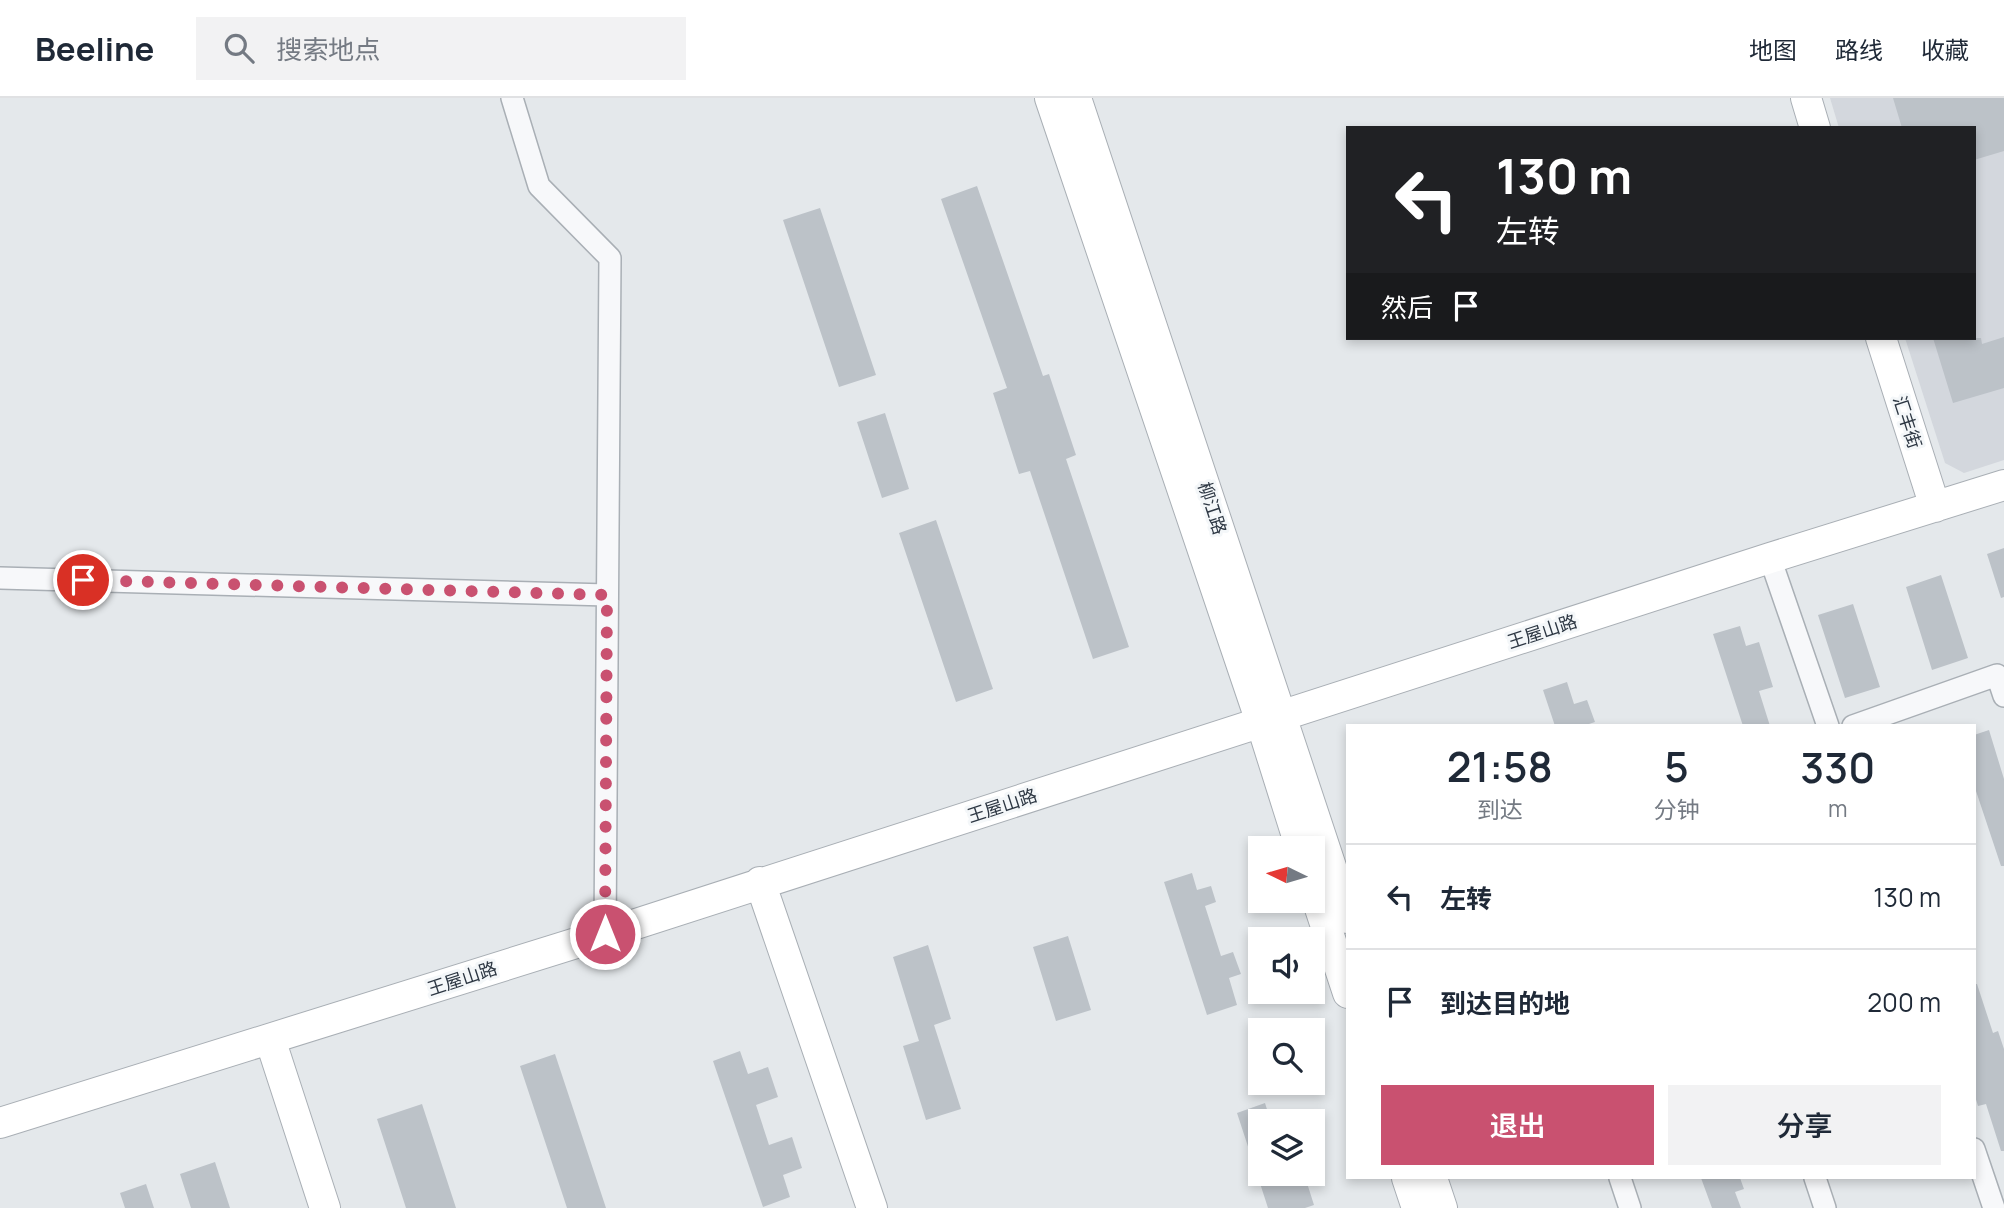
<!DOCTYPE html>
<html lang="zh">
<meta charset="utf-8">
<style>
:root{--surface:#fff;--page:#f2f2f3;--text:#1f2937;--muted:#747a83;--line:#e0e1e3;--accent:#c95170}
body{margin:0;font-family:Manrope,"Noto Sans SC",sans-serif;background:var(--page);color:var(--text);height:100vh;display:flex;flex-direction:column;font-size:26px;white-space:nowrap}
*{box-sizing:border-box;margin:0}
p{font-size:23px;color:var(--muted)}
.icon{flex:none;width:38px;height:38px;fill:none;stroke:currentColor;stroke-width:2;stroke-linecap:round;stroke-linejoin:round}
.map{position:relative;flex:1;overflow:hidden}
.sheet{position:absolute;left:1346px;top:626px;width:630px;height:455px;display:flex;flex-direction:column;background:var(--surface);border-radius:0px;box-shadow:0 4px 10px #0003}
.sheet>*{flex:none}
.guide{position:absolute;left:1346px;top:28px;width:630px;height:214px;border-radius:0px;box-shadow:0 4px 10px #0003;background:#202124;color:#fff;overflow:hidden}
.needle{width:46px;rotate:275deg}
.tools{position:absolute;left:1248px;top:738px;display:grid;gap:14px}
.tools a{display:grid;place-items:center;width:77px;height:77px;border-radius:0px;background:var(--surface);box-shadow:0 4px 10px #0003;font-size:35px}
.pin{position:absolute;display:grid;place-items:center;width:60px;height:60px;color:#fff;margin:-30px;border:4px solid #fff;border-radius:50%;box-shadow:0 2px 7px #0007}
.me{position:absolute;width:77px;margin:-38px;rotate:0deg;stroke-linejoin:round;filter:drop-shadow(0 0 5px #0008)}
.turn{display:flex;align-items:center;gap:24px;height:147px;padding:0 35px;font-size:32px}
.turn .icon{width:91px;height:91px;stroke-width:2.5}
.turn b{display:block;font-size:49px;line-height:60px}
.then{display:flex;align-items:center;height:66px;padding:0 35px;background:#0003;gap:14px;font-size:26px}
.eta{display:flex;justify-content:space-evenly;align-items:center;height:119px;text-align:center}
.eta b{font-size:42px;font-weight:600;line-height:49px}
.action{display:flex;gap:14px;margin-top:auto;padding:14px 35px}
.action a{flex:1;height:80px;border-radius:0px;background:var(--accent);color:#fff;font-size:28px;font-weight:600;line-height:80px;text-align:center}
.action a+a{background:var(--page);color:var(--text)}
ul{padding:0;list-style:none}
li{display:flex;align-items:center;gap:21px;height:105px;padding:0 35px;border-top:2px solid var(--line)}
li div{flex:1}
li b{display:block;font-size:26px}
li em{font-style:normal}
header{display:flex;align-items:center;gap:42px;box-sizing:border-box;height:98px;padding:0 35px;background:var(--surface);border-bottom:2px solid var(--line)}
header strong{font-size:33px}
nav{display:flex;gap:38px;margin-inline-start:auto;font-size:24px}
.search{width:490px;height:63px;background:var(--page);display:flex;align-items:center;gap:18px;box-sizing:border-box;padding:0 24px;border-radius:0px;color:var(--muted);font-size:26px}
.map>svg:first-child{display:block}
.built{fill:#d3d7dd}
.building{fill:#bcc2c8}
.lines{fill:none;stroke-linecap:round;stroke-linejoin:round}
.street-casing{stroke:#a9afb5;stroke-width:24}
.secondary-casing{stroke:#a9afb5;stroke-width:32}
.street{stroke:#f7f8fa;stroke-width:21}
.secondary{stroke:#fff;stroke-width:30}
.route{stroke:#c95170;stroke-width:12;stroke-dasharray:0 21.6}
.labels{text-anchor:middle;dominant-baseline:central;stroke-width:6;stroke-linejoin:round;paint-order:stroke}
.street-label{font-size:18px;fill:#2d3743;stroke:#f4f7f9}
</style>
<header>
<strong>Beeline</strong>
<div class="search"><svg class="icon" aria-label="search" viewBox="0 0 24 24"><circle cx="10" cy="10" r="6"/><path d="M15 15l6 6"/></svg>搜索地点</div>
<nav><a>地图</a><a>路线</a><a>收藏</a></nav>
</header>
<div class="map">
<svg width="2004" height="1110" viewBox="0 0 2004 1110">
<rect width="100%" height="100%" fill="#e4e8eb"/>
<path class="built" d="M1830 0H2004V362L1964 375 1945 365 1905 240H1974V30H1839Z"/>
<path class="building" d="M1893 0H2004V53L1974 62V30H1902Z
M977 88 1043 278 1049 276 1076 357 1066 361 1129 549 1093 561 1030 373 1019 376 993 295 1007 290 941 101Z
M820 110 876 277 839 289 783 122Z
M2004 239V290L1953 305 1933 240H1981L1982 246Z
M885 315 909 391 882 400 857 324Z
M936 422 993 591 956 604 899 435Z
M2004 450V499L2001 500 1987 456Z
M1941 477 1968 560 1932 572 1906 489Z
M1853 506 1880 589 1845 600 1818 517Z
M1740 528 1746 548 1759 544 1773 589 1759 593 1770 628H1743L1713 536Z
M1567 584 1574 606 1587 602 1595 624 1583 628H1555L1543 592Z
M1989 632 2004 681V768H2001L1974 687V637Z
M1192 775 1197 792 1211 788 1216 804 1205 808 1221 858 1233 854 1241 876 1229 880 1237 907 1207 917 1164 784Z
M1068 838 1091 912 1056 923 1033 849Z
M928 847 951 921 934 927 961 1011 926 1022 903 948 919 943 893 859Z
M1974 886H1977L1993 935 1998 933 2004 951V1053H2001L1986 1006 1978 1008 1974 995Z
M740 953 748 976 768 969 778 999 756 1007 769 1047 792 1039 802 1070 783 1077 790 1099 763 1109 713 963Z
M555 956 606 1110H567L520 968Z
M1265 1005 1271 1024H1260V1075L1257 1076 1237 1015Z
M422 1006 456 1110H406L377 1021Z
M215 1064 230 1110H191L180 1076Z
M1257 1076H1290L1294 1088 1307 1085 1314 1107 1305 1110H1268Z
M1701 1080H1740L1744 1091 1735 1094 1741 1110H1712Z
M146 1086 154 1110H125L120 1095Z"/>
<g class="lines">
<g class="street-casing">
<path id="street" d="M512 0 539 88 610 160 605 836
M1770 460 1828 628
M0 480 607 497
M1853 628 1997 577 2004 598
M1974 1051 1994 1110
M1620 1080 1630 1110
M1815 1080 1825 1110"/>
</g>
<g class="secondary-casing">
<path id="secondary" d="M1050 0 1261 624 1301 751
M1076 0 1348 820
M1806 0 1815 30
M1881 240 1935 409
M760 784 872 1110
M1312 786 1348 895
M270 941 325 1110
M0 1025 605 836 1770 460 2004 387
M1407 1080 1417 1110
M1432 1080 1442 1110"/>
</g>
<use href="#street" class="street"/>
<use href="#secondary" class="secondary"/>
</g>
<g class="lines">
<path class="route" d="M83 482 607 497 605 836"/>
</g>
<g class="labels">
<g class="street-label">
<text transform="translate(1908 324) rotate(72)">汇丰街</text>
<text transform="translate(1213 410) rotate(72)">柳江路</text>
<text transform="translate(1542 533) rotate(-18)">王屋山路</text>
<text transform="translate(1002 707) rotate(-18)">王屋山路</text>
<text transform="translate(462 880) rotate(-18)">王屋山路</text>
</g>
</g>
</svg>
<div class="tools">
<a><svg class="needle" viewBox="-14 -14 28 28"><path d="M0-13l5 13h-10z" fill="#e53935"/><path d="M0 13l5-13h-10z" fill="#747a83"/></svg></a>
<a><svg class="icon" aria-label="sound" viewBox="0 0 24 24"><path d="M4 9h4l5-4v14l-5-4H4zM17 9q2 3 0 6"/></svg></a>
<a><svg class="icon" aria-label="search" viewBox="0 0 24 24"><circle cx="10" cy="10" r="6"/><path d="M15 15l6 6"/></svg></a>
<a><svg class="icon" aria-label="layers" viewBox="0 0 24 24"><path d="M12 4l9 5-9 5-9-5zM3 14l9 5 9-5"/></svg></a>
</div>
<div class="pin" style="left:83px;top:482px;background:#d93025"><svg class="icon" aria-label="arrive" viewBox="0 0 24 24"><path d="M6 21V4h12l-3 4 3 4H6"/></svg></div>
<svg class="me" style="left:605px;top:836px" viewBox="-20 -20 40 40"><circle r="17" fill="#c95170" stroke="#fff" stroke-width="3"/><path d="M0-11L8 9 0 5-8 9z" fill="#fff"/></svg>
<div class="guide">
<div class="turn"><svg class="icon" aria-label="left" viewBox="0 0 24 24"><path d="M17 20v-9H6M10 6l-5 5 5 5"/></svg><div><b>130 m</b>左转</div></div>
<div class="then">然后<svg class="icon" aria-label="arrive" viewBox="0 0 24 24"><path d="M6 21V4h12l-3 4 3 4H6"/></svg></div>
</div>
<section class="sheet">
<div class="eta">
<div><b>21:58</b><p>到达</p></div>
<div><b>5</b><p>分钟</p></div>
<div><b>330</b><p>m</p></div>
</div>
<ul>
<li><svg class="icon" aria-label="left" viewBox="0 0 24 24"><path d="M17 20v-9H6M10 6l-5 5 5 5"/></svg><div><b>左转</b></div><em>130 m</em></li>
<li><svg class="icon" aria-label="arrive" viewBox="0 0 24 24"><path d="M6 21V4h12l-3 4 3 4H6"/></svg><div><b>到达目的地</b></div><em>200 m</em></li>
</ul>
<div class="action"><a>退出</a><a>分享</a></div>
</section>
</div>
